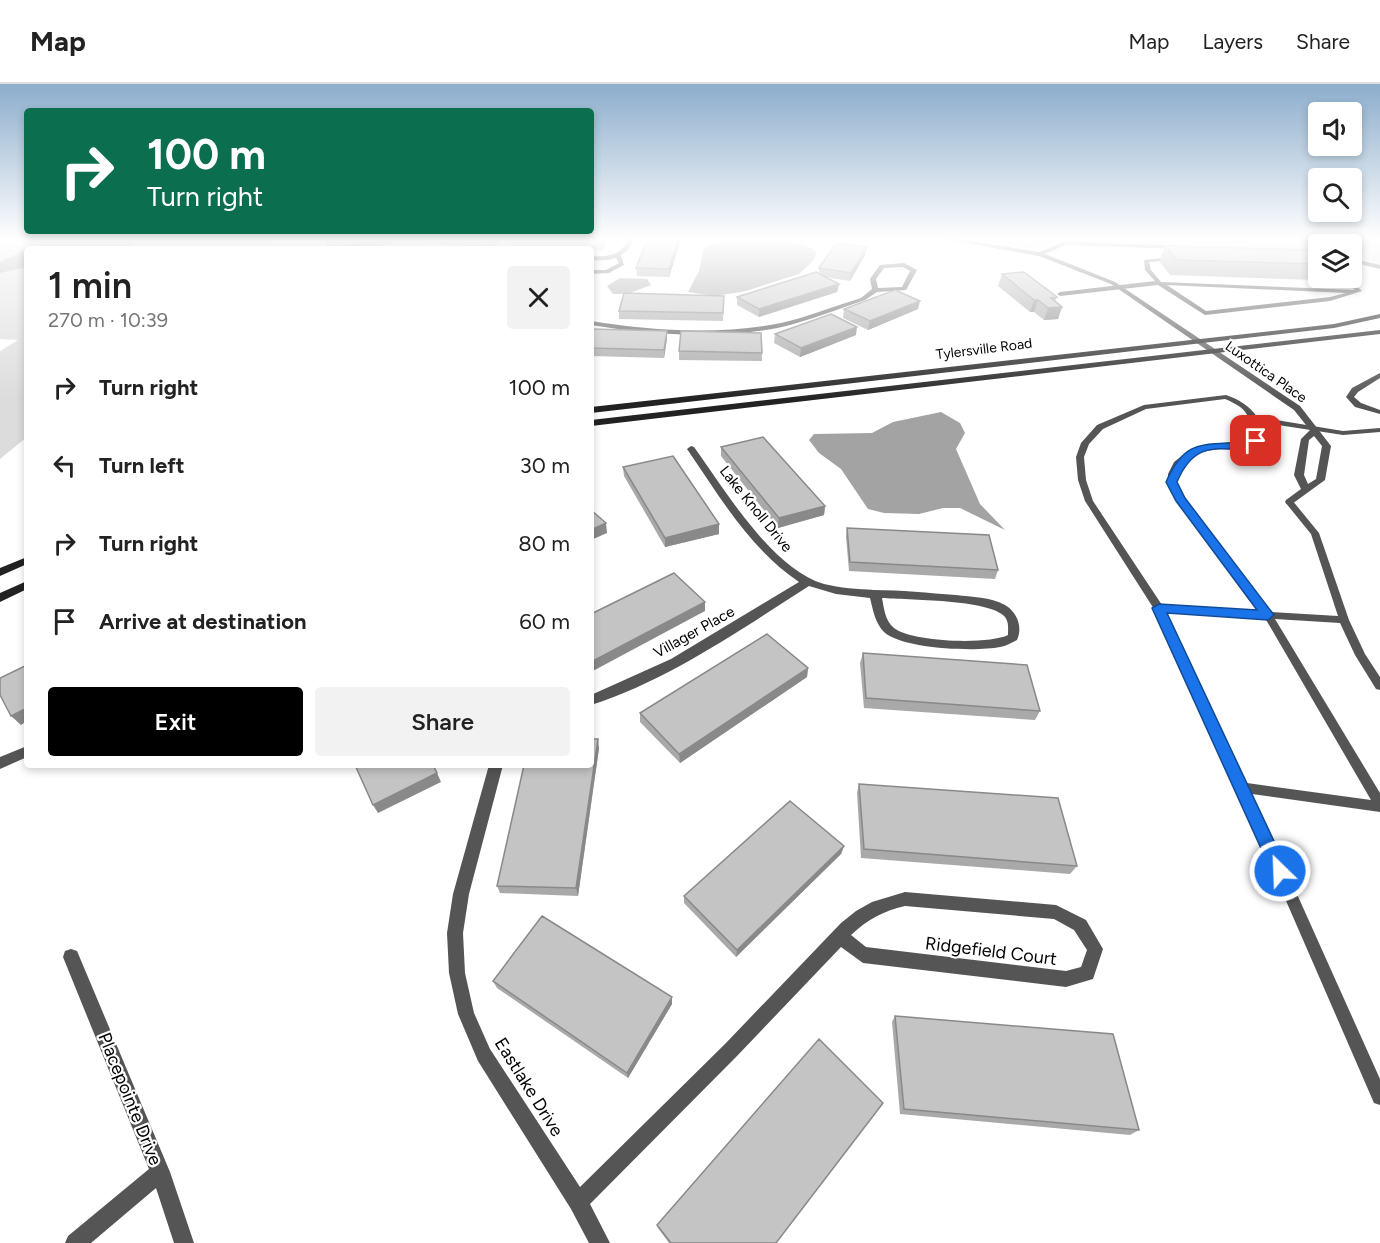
<!DOCTYPE html>
<meta charset="utf-8">
<style>
:root{--surface:#fff;--page:#f2f2f2;--text:#222;--muted:#767676;--line:#e0e0e0;--accent:#000}
body{margin:0;font-family:Figtree,sans-serif;background:var(--page);color:var(--text);height:100vh;display:flex;flex-direction:column;font-size:22px;white-space:nowrap}
*{box-sizing:border-box;margin:0}
p{font-size:20px;color:var(--muted)}
.icon{flex:none;width:33px;height:33px;fill:none;stroke:currentColor;stroke-width:2;stroke-linecap:round;stroke-linejoin:round}
.map{position:relative;flex:1;overflow:hidden}
.drawer{position:absolute;left:24px;top:162px;width:570px;height:522px;display:flex;flex-direction:column;background:var(--surface);border-radius:6px;box-shadow:0 3px 9px #0003}
.drawer>*{flex:none}
.hud{position:absolute;left:24px;top:24px;width:570px;height:126px;border-radius:6px;box-shadow:0 3px 9px #0003;background:#0b6e4f;color:#fff;overflow:hidden}
.buttons{position:absolute;left:1308px;top:18px;display:grid;gap:12px}
.buttons a{display:grid;place-items:center;width:54px;height:54px;border-radius:6px;background:var(--surface);box-shadow:0 3px 9px #0003;font-size:30px}
.pin{position:absolute;display:grid;place-items:center;width:51px;height:51px;color:#fff;margin:-26px;border-radius:12px;box-shadow:0 3px 9px #0006}
.me{position:absolute;width:66px;margin:-33px;rotate:336deg;stroke-linejoin:round;filter:drop-shadow(0 0 4px #0008)}
.turn{display:flex;align-items:center;gap:21px;height:126px;padding:0 24px;font-size:27px}
.turn .icon{width:78px;height:78px;stroke-width:2.5}
.turn b{display:block;font-size:42px;line-height:51px}
.round{display:grid;place-items:center;flex:none;width:63px;height:63px;border-radius:6px;background:var(--page)}
.summary{display:flex;align-items:center;justify-content:space-between;height:102px;padding:0 24px}
h1{font-size:36px;font-weight:600;line-height:45px}
.button{display:flex;gap:12px;margin-top:auto;padding:12px 24px}
.button a{flex:1;height:69px;border-radius:6px;background:var(--accent);color:#fff;font-size:24px;font-weight:600;line-height:69px;text-align:center}
.button a+a{background:var(--page);color:var(--text)}
ul{padding:0;list-style:none}
li{display:flex;align-items:center;gap:18px;height:78px;padding:0 24px}
li div{flex:1}
li b{display:block;font-size:22px}
li em{font-style:normal}
header{display:flex;align-items:center;gap:36px;box-sizing:border-box;height:84px;padding:0 30px;background:var(--surface);border-bottom:2px solid var(--line)}
header strong{font-size:28px}
nav{display:flex;gap:33px;margin-inline-start:auto;font-size:21px}
.map>svg:first-child{display:block}
.green{fill:#dcdcdc}
.water{fill:#a3a3a3}
.lines{fill:none;stroke-linecap:round;stroke-linejoin:round}
.service{fill:#555;fill-rule:evenodd}
.minor{fill:#555;fill-rule:evenodd}
.secondary{fill:#222;fill-rule:evenodd}
.wall{fill:#a9a9a9}
.shaded-wall{fill:#898989}
.building{fill:#c4c4c4;stroke:#898989;stroke-width:1.5}
.route{fill:#1a73e8;stroke:#114b97;stroke-width:1.5}
.labels{text-anchor:middle;dominant-baseline:central;stroke-width:4.5;stroke-linejoin:round;paint-order:stroke}
.far-street-label{font-size:14px;fill:#000;stroke:#fff}
.street-label{font-size:15px;fill:#000;stroke:#fff}
.near-street-label{font-size:18px;fill:#000;stroke:#fff}
</style>
<header>
<strong>Map</strong>
<nav><a>Map</a><a>Layers</a><a>Share</a></nav>
</header>
<div class="map">
<svg width="1380" height="1159" viewBox="0 0 1380 1159">
<rect width="100%" height="100%" fill="#fff"/>
<path class="green" d="M0 154H273L259 165H27V353L0 375V267L18 256 0 255Z
M972 154H1380V180L1352 172V160H1318V168L1055 157 1036 164H1022Z"/>
<path class="water" d="M73 154H132L129 165H28Z
M773 157C788 158 806 157 817 169L812 178 799 190 746 207 715 212 688 208 699 187 703 167 708 161 720 158Z
M27 165V183L0 189V178Z
M620 194 647 195 651 201 627 210H613L607 202Z
M941 328 960 339 965 349 956 365 980 420 1005 446 960 424H943L919 430 884 429 868 425 841 385 819 369 809 356 814 350 872 349 893 338Z"/>
<g class="lines">
<path class="service" d="M618 170 621 172 624 181 609 189 591 190V186H606L619 179 615 172Z
M1172 173 1174 174V176L1149 178 1151 186 1161 198 1355 206 1342 194H1348L1362 207 1330 217 1205 231 1158 201 1060 212 1057 210 1060 208 1155 197 1145 186 1144 176ZM1167 201 1346 209 1330 213 1206 227Z
M1380 289V294L1358 308 1354 313 1361 319 1380 326V330L1355 323 1346 313 1352 304Z
M1226 311C1238 315 1250 322 1257 333L1343 347 1380 344V348L1343 351 1258 338 1259 359C1250 364 1240 363 1230 364 1213 365 1181 369 1176 389 1175 394 1177 399 1177 404L1271 528 1338 532 1311 450 1285 418 1286 416H1292L1319 449 1349 536 1365 570 1380 593V606L1376 605 1355 571 1340 539 1275 535 1380 709V728L1252 710 1380 995V1021L1374 1019 1237 704 1154 525 1085 417 1078 396 1076 373 1081 359 1097 341 1144 321ZM1225 315C1249 325 1250 332 1252 356L1213 361 1183 371 1174 378 1168 390 1169 404 1260 527 1162 521 1093 417 1086 396 1084 373 1089 360 1103 345 1146 325ZM1166 528 1265 534 1371 716 1247 699Z"/>
<path class="minor" d="M629 154H635C625 175 612 177 591 176V172C609 173 620 172 629 154Z
M939 154H954L1039 168 1065 157 1182 162 1180 165 1066 161 1045 170 1115 198 1300 322 1331 362 1325 396 1292 420H1286V416L1301 405 1294 391 1301 355 1310 346 1294 326 1111 200 1039 172ZM1314 352 1322 362 1316 395 1308 400 1304 391 1309 356Z
M1352 174 1380 181V185L1352 178Z
M904 179 917 186 906 206 877 208 865 216C838 225 811 236 782 243 721 256 652 251 591 241V237C652 247 720 251 781 239 808 233 834 222 861 214L872 205 870 195 880 181ZM903 183 910 187 902 203 878 204 876 195 884 184Z
M691 362 694 363C725 406 772 485 824 500 840 504 858 505 874 506 900 506 929 509 956 511 972 513 990 513 1005 521 1017 528 1023 543 1017 556 1011 559 1006 562 1000 563 976 568 902 565 884 548 875 539 873 526 870 514L836 510 809 502C740 546 669 596 591 621V611L671 575 799 498C750 465 720 413 687 365ZM882 514C906 516 990 515 1005 533 1009 538 1008 545 1008 551 988 561 911 558 894 544 885 537 884 524 882 514Z
M27 662V673L0 685V673Z
M489 681H503L469 810 463 849 465 889 474 929 490 965 580 1103 725 960 841 839 856 827 872 818 905 808 1056 821 1086 836 1103 865 1093 895 1066 903 863 879 841 863 737 972 590 1120 610 1159H589L571 1125 478 977 458 930 449 889 447 849 453 810ZM905 822 1054 835 1074 846 1087 866 1081 883 1066 887 866 863 851 851C867 836 883 827 905 822Z
M71 865 77 867 170 1088 194 1159H174L156 1104 91 1159H65L68 1152 149 1085 63 873 65 867Z"/>
<path class="secondary" d="M1380 230V234L1334 244 591 329V323L1334 240Z
M1380 246V250L591 342V336Z
M27 473V480L0 492V484Z
M27 497V505L0 518V509Z"/>
</g>
<path class="wall" d="M330 154H401L402 157 367 165H330L327 163 325 155Z
M410 154H503L493 164 411 158Z
M514 154H606L603 167 591 166V165H513L512 159Z
M648 154H681L669 193 637 192 636 184Z
M1165 162 1318 174V193L1317 196 1170 191 1159 177Z
M865 171 850 197 825 193 839 200 837 208 759 233 737 221V213L819 190V184Z
M1002 190 1057 213 1055 217 1062 223 1058 235 1044 236 1034 228H1030L998 202Z
M724 212 723 237 619 235V227Z
M844 225H918L868 246 843 234Z
M591 245 667 247V255L664 274 591 272Z
M775 250 856 251 800 273 774 259Z
M679 267 762 269V277L679 276Z
M721 363 825 422 824 431 778 444 721 372Z
M623 383 719 450 665 463 624 392Z
M847 444 998 486 995 495 849 487 846 453Z
M863 569 1040 627 1035 636 864 624 860 579Z
M808 584 807 593 680 679 640 638V629Z
M599 664 578 812 500 809 497 802Z
M859 700 1077 782 1070 790 861 774 857 709Z
M844 762 841 770 736 873 684 819V812Z
M493 897 672 920 628 994 497 904Z
M895 932 1139 1046 1130 1051 900 1030 892 938Z
M657 1141 776 1159H669L658 1144Z"/>
<path class="shaded-wall" d="M379 154H401L402 157 367 165 336 164Z
M494 154H503L493 164 492 157Z
M604 154 606 155 603 167V159Z
M679 154H681V156L669 193V185Z
M867 163 865 171 850 197 851 189Z
M839 200 837 208 759 233V225Z
M1034 216H1038L1034 228H1030Z
M920 217 918 225 868 246 870 237Z
M1062 223 1058 235 1044 236 1048 224Z
M857 243 856 251 800 273 801 264Z
M667 247V255L664 274V266Z
M825 422 824 431 778 444 779 434Z
M606 439 607 449 591 456V446Z
M719 440V450L665 463V454Z
M705 518V527L591 588V578Z
M808 584 807 593 680 679 679 670Z
M27 624V637L21 641 11 632Z
M598 655 599 664 578 812 576 804Z
M437 689 441 698 378 729 373 721Z
M844 762 841 770 736 873 737 866Z
M672 913V920L628 994 627 989Z"/>
<path class="building" d="M330 154H379L336 164 325 155Z
M459 154H494L492 157Z
M514 154H604L603 159H512Z
M648 154H679L669 185 636 184Z
M836 159 867 163 851 189 819 184Z
M1165 162 1309 166 1318 174V180L1177 176Z
M816 188 839 200 759 225 737 213Z
M1024 188 1057 213 1051 214 1062 223 1048 224 1038 216H1034L1002 190Z
M895 206 920 217 870 237 844 225Z
M624 209 724 212 723 229 619 227Z
M831 230 857 243 801 264 775 250Z
M591 245 667 247 664 266 591 264Z
M681 247 761 249 762 269 679 267Z
M763 353 825 422 779 434 721 363Z
M673 372 719 440 665 454 623 383Z
M591 426 606 439 591 446Z
M847 444 989 451 998 486 850 478Z
M674 489 705 518 591 578V530Z
M767 550 808 584 679 670 640 629Z
M863 569 1027 581 1040 627 866 614Z
M27 581V624L11 632 0 611V594Z
M591 655H598L576 804 497 802 524 681H591Z
M355 681H433L437 689 373 721Z
M859 700 1058 714 1077 782 864 765Z
M790 717 844 762 737 866 684 812Z
M542 832 672 913 627 989 493 897Z
M895 932 1113 950 1139 1046 904 1025Z
M819 955 883 1019 776 1159H671L657 1141Z"/>
<linearGradient id="sky" x2="0" y2="1"><stop stop-color="#8cadcc"/><stop offset="0.49" stop-color="#fff"/><stop offset="1" stop-color="#fff" stop-opacity="0"/></linearGradient>
<rect width="1380" height="316" fill="url(#sky)"/>
<path class="route" d="M1256 354 1261 357C1238 380 1201 341 1177 398L1185 414 1274 531 1268 536 1167 529 1288 787 1286 793 1280 795 1274 793 1152 524 1159 520 1257 526 1176 417 1166 398C1190 344 1213 368 1256 354Z"/>
<g class="labels">
<g class="far-street-label">
<text transform="translate(984 265) rotate(-7)">Tylersville Road</text>
<text transform="translate(1266 288) rotate(35)">Luxottica Place</text>
</g>
<g class="street-label">
<text transform="translate(756 425) rotate(51)">Lake Knoll Drive</text>
<text transform="translate(694 548) rotate(-29)">Villager Place</text>
</g>
<g class="near-street-label">
<text transform="translate(991 867) rotate(7)">Ridgefield Court</text>
<text transform="translate(529 1003) rotate(58)">Eastlake Drive</text>
<text transform="translate(130 1015) rotate(68)">Placepointe Drive</text>
</g>
</g>
</svg>
<div class="buttons">
<a><svg class="icon" aria-label="sound" viewBox="0 0 24 24"><path d="M4 9h4l5-4v14l-5-4H4zM17 9q2 3 0 6"/></svg></a>
<a><svg class="icon" aria-label="search" viewBox="0 0 24 24"><circle cx="10" cy="10" r="6"/><path d="M15 15l6 6"/></svg></a>
<a><svg class="icon" aria-label="layers" viewBox="0 0 24 24"><path d="M12 4l9 5-9 5-9-5zM3 14l9 5 9-5"/></svg></a>
</div>
<div class="pin" style="left:1256px;top:357px;background:#d93025"><svg class="icon" aria-label="arrive" viewBox="0 0 24 24"><path d="M6 21V4h12l-3 4 3 4H6"/></svg></div>
<svg class="me" style="left:1280px;top:787px" viewBox="-20 -20 40 40"><circle r="17" fill="#1a73e8" stroke="#fff" stroke-width="3"/><path d="M0-11L8 9 0 5-8 9z" fill="#fff"/></svg>
<div class="hud">
<div class="turn"><svg class="icon" aria-label="right" viewBox="0 0 24 24"><path d="M7 20v-9h11M14 6l5 5-5 5"/></svg><div><b>100 m</b>Turn right</div></div>
</div>
<section class="drawer">
<div class="summary"><div><h1>1 min</h1><p>270 m · 10:39</p></div><a class="round"><svg class="icon" aria-label="close" viewBox="0 0 24 24"><path d="M6 6l12 12M18 6L6 18"/></svg></a></div>
<ul>
<li><svg class="icon" aria-label="right" viewBox="0 0 24 24"><path d="M7 20v-9h11M14 6l5 5-5 5"/></svg><div><b>Turn right</b></div><em>100 m</em></li>
<li><svg class="icon" aria-label="left" viewBox="0 0 24 24"><path d="M17 20v-9H6M10 6l-5 5 5 5"/></svg><div><b>Turn left</b></div><em>30 m</em></li>
<li><svg class="icon" aria-label="right" viewBox="0 0 24 24"><path d="M7 20v-9h11M14 6l5 5-5 5"/></svg><div><b>Turn right</b></div><em>80 m</em></li>
<li><svg class="icon" aria-label="arrive" viewBox="0 0 24 24"><path d="M6 21V4h12l-3 4 3 4H6"/></svg><div><b>Arrive at destination</b></div><em>60 m</em></li>
</ul>
<div class="button"><a>Exit</a><a>Share</a></div>
</section>
</div>
